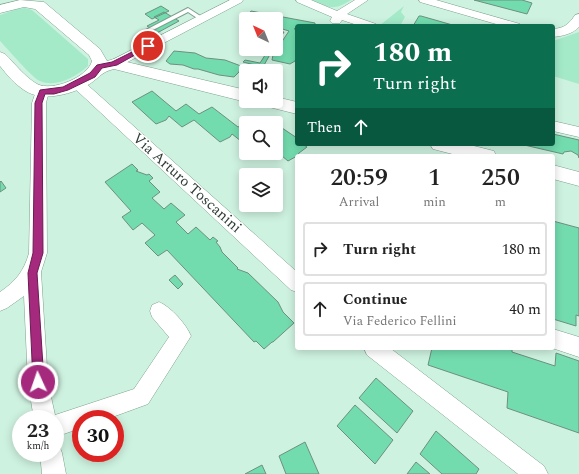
<!DOCTYPE html>
<style>
:root{--surface:#fff;--page:#f2f2f2;--text:#222;--muted:#767676;--line:#e0e0e0}
body{margin:0;font-family:Spectral,serif;background:var(--page);color:var(--text);height:100vh;display:flex;flex-direction:column;font-size:15px;white-space:nowrap}
*{box-sizing:border-box;margin:0}
p{font-size:13px;color:var(--muted)}
.icon{flex:none;width:22px;height:22px;fill:none;stroke:currentColor;stroke-width:2;stroke-linecap:round;stroke-linejoin:round}
.map{position:relative;flex:1;overflow:hidden}
.drawer{position:absolute;left:295px;top:154px;width:260px;height:196px;display:flex;flex-direction:column;background:var(--surface);border-radius:4px;box-shadow:0 2px 10px #0003}
.drawer>*{flex:none}
.top-card{position:absolute;left:295px;top:24px;width:260px;height:122px;border-radius:4px;box-shadow:0 2px 10px #0003;background:#0b6e4f;color:#fff;overflow:hidden}
.needle{width:26px;rotate:317deg}
.buttons{position:absolute;left:239px;top:12px;display:grid;gap:8px}
.buttons a{display:grid;place-items:center;width:44px;height:44px;border-radius:4px;background:var(--surface);box-shadow:0 2px 10px #0003;font-size:20px}
.speed{position:absolute;left:12px;top:410px;display:flex;gap:8px;font-size:20px;font-weight:700;text-align:center}
.speed>*{display:grid;place-content:center;width:52px;height:52px;border-radius:50%;background:var(--surface);box-shadow:0 2px 10px #0003;line-height:1}
.speed small{font-size:10px;font-weight:400}
.speed .limit{border:6px solid #d22;background:#fff;color:#111}
.pin{position:absolute;display:grid;place-items:center;width:34px;height:34px;color:#fff;margin:-17px;border:2px solid #fff;border-radius:50%;box-shadow:0 1px 4px #0007}
.me{position:absolute;width:44px;margin:-22px;rotate:357deg;stroke-linejoin:round;filter:drop-shadow(0 0 3px #0008)}
.turn{display:flex;align-items:center;gap:14px;height:84px;padding:0 12px;font-size:18px}
.turn .icon{width:52px;height:52px;stroke-width:2.5}
.turn b{display:block;font-size:28px;line-height:34px}
.then{display:flex;align-items:center;height:38px;padding:0 12px;background:#0003;gap:8px;font-size:15px}
.eta{display:flex;justify-content:space-evenly;align-items:center;height:68px;text-align:center}
.eta b{font-size:24px;font-weight:600;line-height:28px}
ul{padding:0;list-style:none}
li{display:flex;align-items:center;gap:12px;height:54px;margin:0 8px 6px;padding:0 4px;border:2px solid var(--line);border-radius:4px}
li div{flex:1}
li b{display:block;font-size:15px}
li em{font-style:normal}
.map>svg:first-child{display:block}
.green{fill:#a4eac9}
.building{fill:#73dcaf;stroke:#6e8f7f}
.lines{fill:none;stroke-linecap:round;stroke-linejoin:round}
.service-casing{stroke:#7ea08f;stroke-width:2}
.minor-casing{stroke:#7ea08f;stroke-width:1}
.tertiary-casing{stroke:#7ea08f;stroke-width:1}
.service{fill:#fff;fill-rule:evenodd}
.minor{fill:#fff;fill-rule:evenodd}
.tertiary{fill:#fff;fill-rule:evenodd}
.route{fill:#a52a7e;stroke:#6b1b52}
.labels{text-anchor:middle;dominant-baseline:central;stroke-width:3;stroke-linejoin:round;paint-order:stroke}
.street-label{font-size:15px;fill:#303e37;stroke:#fff}
</style>
<div class="map">
<svg width="579" height="474" viewBox="0 0 579 474">
<rect width="100%" height="100%" fill="#cef2e0"/>
<path class="green" d="M312 0H351C333 11 330 8 312 0Z
M404 6 401 12 405 17 401 24 408 26H379Z
M25 8 32 10 88 59V66C76 77 56 88 40 81 32 78 8 49 0 41V15L17 9Z
M579 32V84L553 76V41Z"/>
<path class="building" d="M474 0H522L532 3 527 14Z
M161 6 169 11 152 19 145 14Z
M251 11 315 23V26H297L294 29 297 30V57L295 61 290 64 272 60 273 55 289 31 276 27V19L245 20Z
M164 12 179 21 157 33 147 26 159 20 154 17Z
M419 16H421L456 26H413Z
M276 31 284 32 276 45V38L279 34 276 33Z
M276 45 279 46 276 50 273 49 263 67 243 62 245 60 260 63 269 49H276Z
M174 51 195 53 206 58 225 60 241 66 239 72 234 77 219 75 198 69H194L183 65 170 64 166 61Z
M152 91 176 111 186 104 199 114 212 107 238 127 249 121 252 123H246V145L232 134 230 137 220 142 194 120 182 127 169 116 166 120 156 124 132 102Z
M276 124 297 138V144H305L304 145 307 147 299 153 297 156 288 161 276 151Z
M553 134 579 140V158L578 155 571 151 564 152 563 154 520 144H553Z
M132 164 138 170 136 171 147 175 149 174 153 178 149 181 160 192 152 198 164 209 171 203 185 215 176 222 188 234 196 227 210 240 213 237 218 241 216 242 220 247 222 252 238 268 237 269 248 273 278 302 283 312 294 323 273 342H272L264 349 256 341 254 342 167 250 158 256 145 243 155 235 142 223 133 230 122 217 131 211 105 182Z
M1 181 6 188 0 192V182Z
M553 221 579 228V316L576 315V326L553 319Z
M175 275 183 284 178 289 169 280Z
M432 348H512V352L555 366 556 353 579 361V433L507 408 508 392 428 365Z
M376 378 413 411 397 433 359 398Z
M355 405 393 440 375 464 337 426Z
M436 431 479 469 476 474H442L420 454Z
M305 442 319 474H286L279 456Z
M416 462 430 474H407Z
M262 465 266 474H245Z"/>
<g class="lines">
<g class="service-casing">
<path id="service" d="M188 8 205 19 200 20 188 12 149 32 160 40V42L158 43 142 32Z"/>
</g>
<g class="minor-casing">
<path id="minor" d="M230 0H243L242 2 118 67H110L108 64 110 61Z
M296 0H311L337 11 355 0H368L347 14 376 24 378 26H360L342 20 340 23H332L330 21 332 17 297 2Z
M419 0H436L520 24 522 26H503L420 2Z
M579 14V27C572 34 563 36 553 37V29C565 28 569 24 575 15Z
M77 79 82 80 297 272V292L291 290 72 86 70 83 72 80Z
M42 87 47 88 49 91 46 103 47 253 41 272 48 383 55 415 134 389 169 337 152 317 150 311 152 305 159 302C171 307 186 324 191 336L148 404 107 419H81V428L55 437V419H34L28 383 24 296 7 308 0 311V292C16 281 24 271 29 253L32 103 37 88Z
M553 121 579 127V137L553 131Z
M553 329 579 337V357L552 348H553Z
M364 348H390L544 466 548 474H518L367 355Z
M55 443 59 445 62 453 66 474H42L40 453H55Z"/>
</g>
<g class="tertiary-casing">
<path id="tertiary" d="M20 0 44 2 100 49 107 61 114 59 246 90V101H248L246 102 114 69C100 72 98 80 86 86 69 95 41 102 24 90 15 84 7 75 0 66V52L5 54C15 64 25 77 37 84 52 92 88 77 92 61L89 55 35 9 24 7 0 13V5Z
M276 97 297 102V114L261 105 259 101H276Z
M430 144H466L494 151 496 156H460L433 149Z
M553 165 579 172V186L553 179Z"/>
</g>
<use href="#service" class="service"/>
<use href="#minor" class="minor"/>
<use href="#tertiary" class="tertiary"/>
</g>
<path class="route" d="M146 45 151 46 117 65 102 68 95 77 68 90 54 94H45L42 103 43 253 37 273 44 382 42 386 38 388 34 386 33 382 28 273 33 253 35 103 40 90 63 87 90 73 97 65 112 62Z"/>
<g class="labels">
<g class="street-label">
<text transform="translate(187 183) rotate(42)">Via Arturo Toscanini</text>
</g>
</g>
</svg>
<div class="buttons">
<a><svg class="needle" viewBox="-14 -14 28 28"><path d="M0-13l5 13h-10z" fill="#e53935"/><path d="M0 13l5-13h-10z" fill="#767676"/></svg></a>
<a><svg class="icon" aria-label="sound" viewBox="0 0 24 24"><path d="M4 9h4l5-4v14l-5-4H4zM17 9q2 3 0 6"/></svg></a>
<a><svg class="icon" aria-label="search" viewBox="0 0 24 24"><circle cx="10" cy="10" r="6"/><path d="M15 15l6 6"/></svg></a>
<a><svg class="icon" aria-label="layers" viewBox="0 0 24 24"><path d="M12 4l9 5-9 5-9-5zM3 14l9 5 9-5"/></svg></a>
</div>
<div class="speed"><div>23<small>km/h</small></div><div class="limit">30</div></div>
<div class="pin" style="left:148px;top:46px;background:#d93025"><svg class="icon" aria-label="arrive" viewBox="0 0 24 24"><path d="M6 21V4h12l-3 4 3 4H6"/></svg></div>
<svg class="me" style="left:38px;top:382px" viewBox="-20 -20 40 40"><circle r="17" fill="#a52a7e" stroke="#fff" stroke-width="3"/><path d="M0-11L8 9 0 5-8 9z" fill="#fff"/></svg>
<div class="top-card">
<div class="turn"><svg class="icon" aria-label="right" viewBox="0 0 24 24"><path d="M7 20v-9h11M14 6l5 5-5 5"/></svg><div><b>180 m</b>Turn right</div></div>
<div class="then">Then<svg class="icon" aria-label="ahead" viewBox="0 0 24 24"><path d="M12 20V5M6 11l6-6 6 6"/></svg></div>
</div>
<section class="drawer">
<div class="eta">
<div><b>20:59</b><p>Arrival</p></div>
<div><b>1</b><p>min</p></div>
<div><b>250</b><p>m</p></div>
</div>
<ul>
<li><svg class="icon" aria-label="right" viewBox="0 0 24 24"><path d="M7 20v-9h11M14 6l5 5-5 5"/></svg><div><b>Turn right</b></div><em>180 m</em></li>
<li><svg class="icon" aria-label="ahead" viewBox="0 0 24 24"><path d="M12 20V5M6 11l6-6 6 6"/></svg><div><b>Continue</b><p>Via Federico Fellini</p></div><em>40 m</em></li>
</ul>
</section>
</div>
